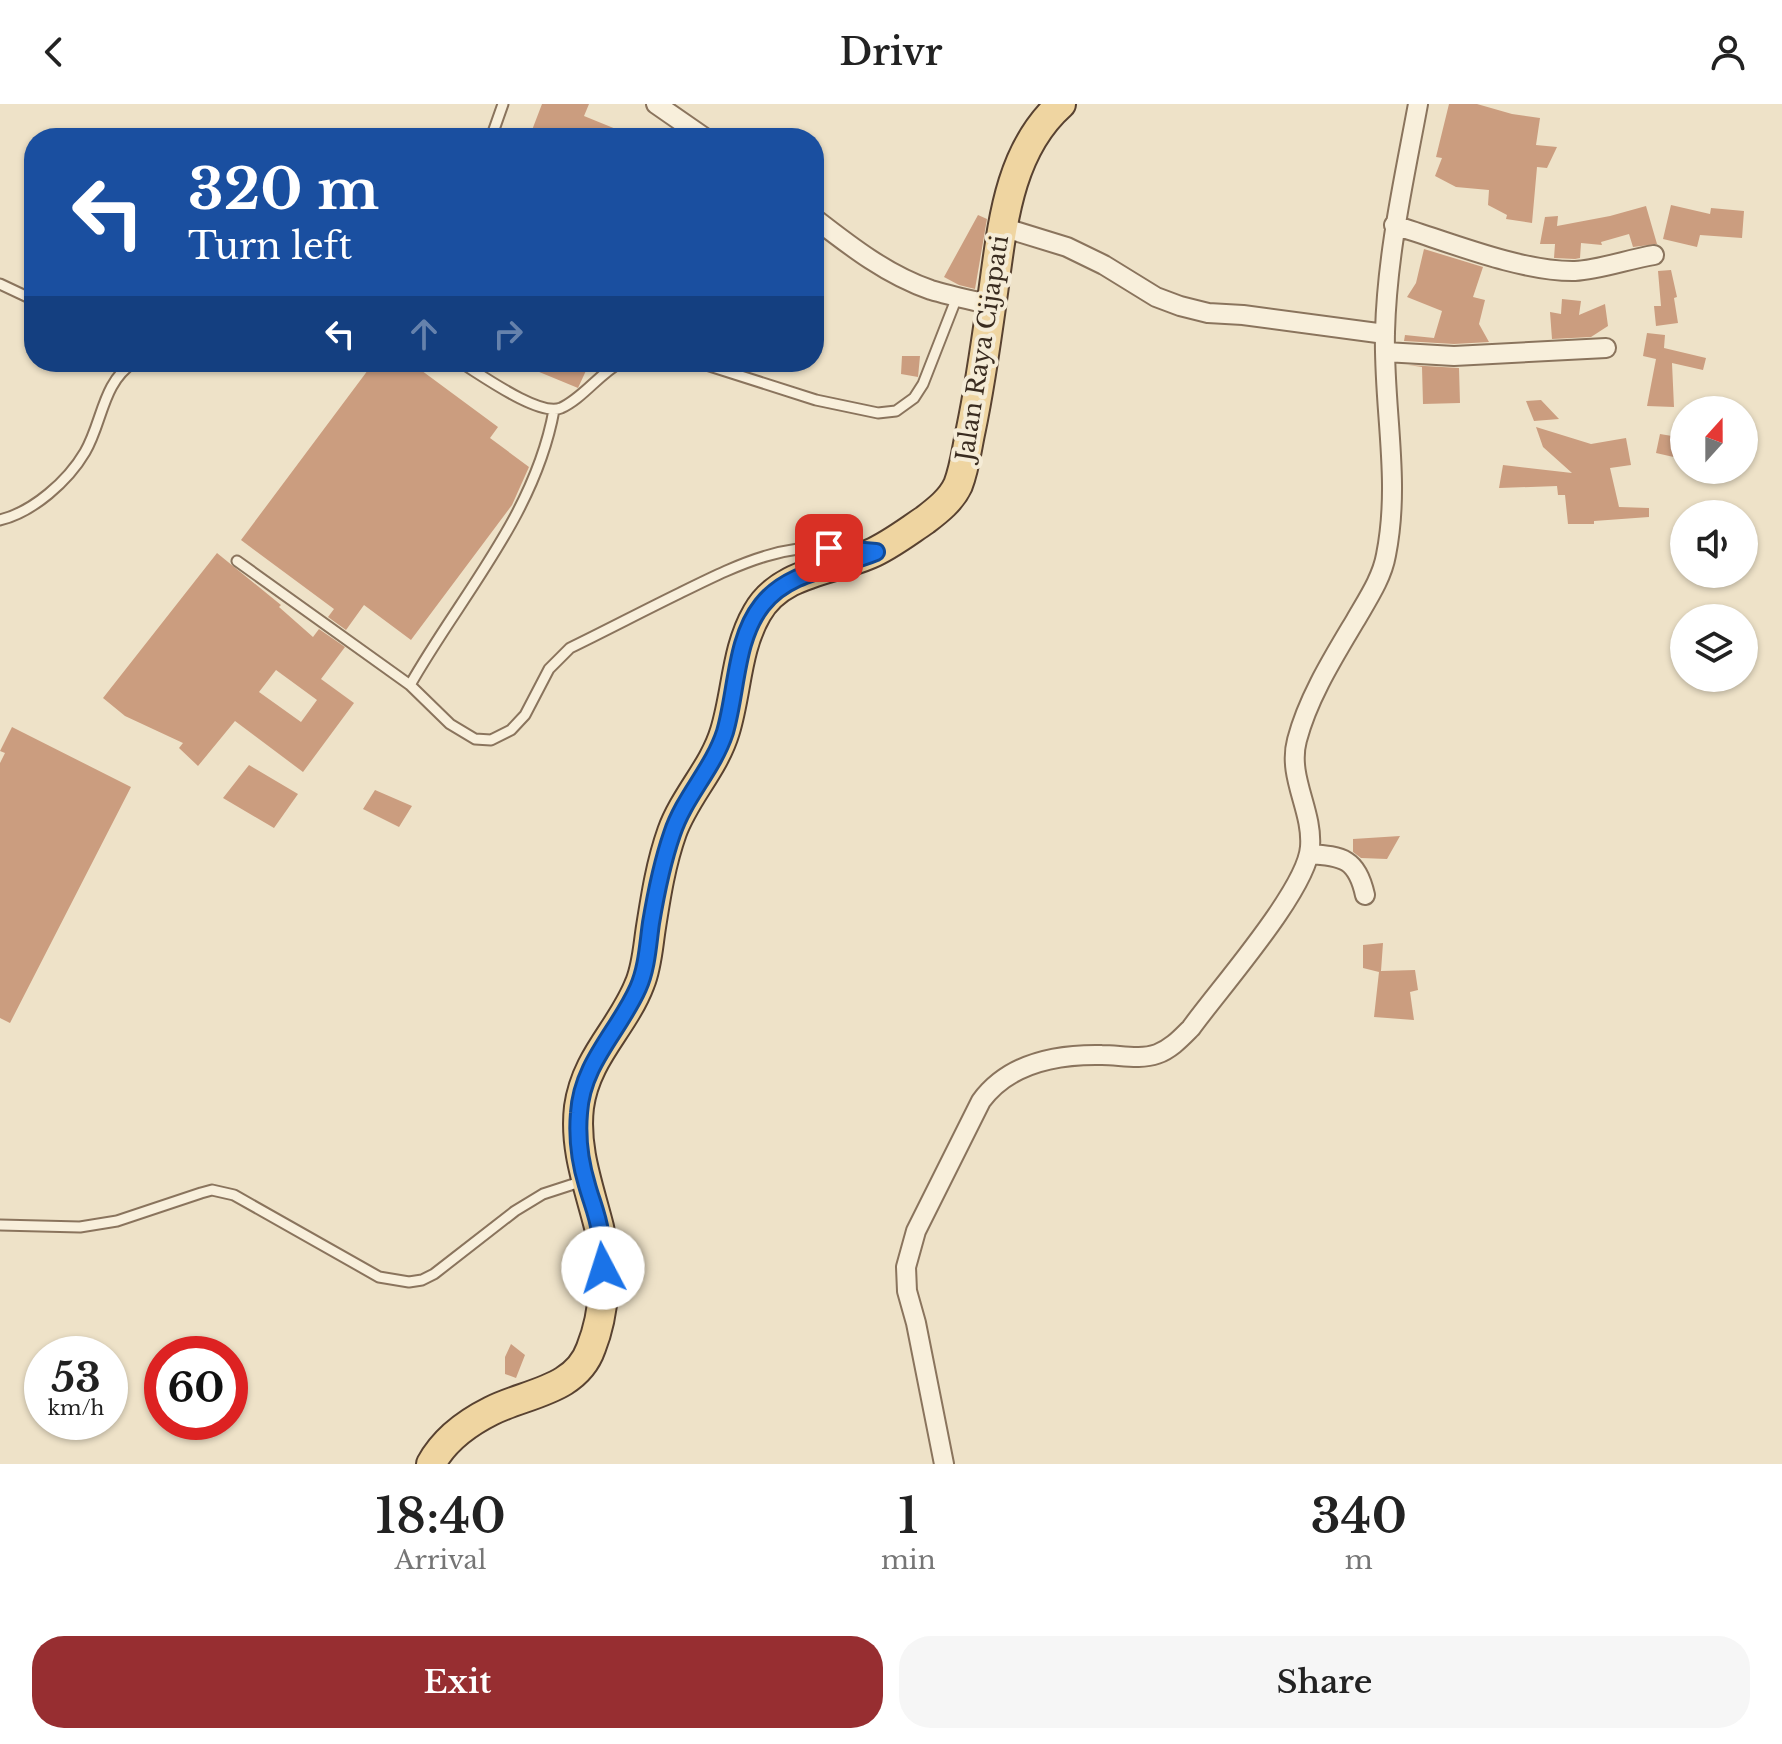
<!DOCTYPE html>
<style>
:root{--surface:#fff;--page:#f6f6f6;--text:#222;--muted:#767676;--accent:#972e31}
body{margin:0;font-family:"Libre Baskerville",serif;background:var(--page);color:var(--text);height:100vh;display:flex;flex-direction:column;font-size:30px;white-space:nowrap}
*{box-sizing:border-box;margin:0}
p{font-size:26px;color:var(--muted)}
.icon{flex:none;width:44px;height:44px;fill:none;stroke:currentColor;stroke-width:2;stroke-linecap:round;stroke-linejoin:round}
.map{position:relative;height:1360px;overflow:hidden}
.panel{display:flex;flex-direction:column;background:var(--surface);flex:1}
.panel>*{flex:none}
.hud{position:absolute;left:24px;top:24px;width:800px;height:244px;border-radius:32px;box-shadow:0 2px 6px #0004;background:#1a4fa0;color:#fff;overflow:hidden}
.needle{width:52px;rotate:21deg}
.tools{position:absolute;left:1670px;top:292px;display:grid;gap:16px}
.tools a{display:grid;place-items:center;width:88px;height:88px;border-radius:50%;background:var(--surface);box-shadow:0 2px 6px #0004;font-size:40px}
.speed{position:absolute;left:24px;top:1232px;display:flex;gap:16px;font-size:40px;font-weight:700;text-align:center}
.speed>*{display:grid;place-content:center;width:104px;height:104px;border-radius:50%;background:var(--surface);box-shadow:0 2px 6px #0004;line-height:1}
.speed small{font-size:20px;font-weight:400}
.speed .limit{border:12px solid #d22;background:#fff;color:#111}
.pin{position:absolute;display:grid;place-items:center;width:68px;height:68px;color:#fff;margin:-34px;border-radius:16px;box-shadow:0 4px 12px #0006}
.me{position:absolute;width:88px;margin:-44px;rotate:355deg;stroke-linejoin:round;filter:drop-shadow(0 0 6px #0008)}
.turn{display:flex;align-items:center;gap:28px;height:168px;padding:0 32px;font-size:36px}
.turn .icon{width:104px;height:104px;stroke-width:2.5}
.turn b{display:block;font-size:56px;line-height:68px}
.lanes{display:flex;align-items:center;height:76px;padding:0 32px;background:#0003;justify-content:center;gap:40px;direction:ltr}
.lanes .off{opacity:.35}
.eta{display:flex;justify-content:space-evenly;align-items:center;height:136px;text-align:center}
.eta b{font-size:48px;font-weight:600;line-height:56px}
.action{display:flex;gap:16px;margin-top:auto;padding:16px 32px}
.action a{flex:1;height:92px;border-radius:32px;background:var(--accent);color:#fff;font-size:32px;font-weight:600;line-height:92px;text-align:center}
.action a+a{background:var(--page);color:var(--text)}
header{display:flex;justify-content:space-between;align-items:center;height:104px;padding:0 32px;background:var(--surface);font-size:36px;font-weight:600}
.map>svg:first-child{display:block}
.building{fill:#cb9d7f;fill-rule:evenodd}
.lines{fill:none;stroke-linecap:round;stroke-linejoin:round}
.lane-casing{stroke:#8a745d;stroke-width:13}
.street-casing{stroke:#8a745d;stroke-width:22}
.primary-casing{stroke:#584231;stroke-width:32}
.lane{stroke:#f8efdb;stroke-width:9}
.street{stroke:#f8efdb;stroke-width:18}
.primary{stroke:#efd5a1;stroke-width:28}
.route-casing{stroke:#114b97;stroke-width:20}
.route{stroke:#1a73e8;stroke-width:14}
.labels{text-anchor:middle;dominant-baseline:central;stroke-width:8;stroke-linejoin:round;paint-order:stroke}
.street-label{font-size:24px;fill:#3a2c20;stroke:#f5ecd7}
</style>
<header><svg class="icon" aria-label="back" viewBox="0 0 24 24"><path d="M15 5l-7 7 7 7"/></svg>Drivr<svg class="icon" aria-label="person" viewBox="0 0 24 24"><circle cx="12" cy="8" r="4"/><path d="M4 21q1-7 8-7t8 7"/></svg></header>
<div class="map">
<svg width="1782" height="1360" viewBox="0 0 1782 1360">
<rect width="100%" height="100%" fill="#eee2c8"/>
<path class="building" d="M542 0H589L584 12 638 34H529Z
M1449 0H1477L1512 10 1540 14 1536 41 1557 43 1547 64 1537 63 1532 119 1506 115 1507 111 1488 101 1489 86 1456 83 1435 72 1442 54 1436 53Z
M1671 101 1710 110 1711 104 1744 107 1742 134 1700 131 1697 143 1663 135Z
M1646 102 1657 140 1633 143 1629 130 1601 138 1602 141 1581 139 1580 154 1575 155 1554 154 1555 140H1540L1545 113 1558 112 1557 122 1610 112Z
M978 111 987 115 975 185 959 181 944 173Z
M1424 145 1483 163 1473 193 1485 196 1479 220 1489 238 1454 240 1404 237 1405 231 1434 234 1442 207 1407 193 1416 179Z
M1671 166 1677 193 1674 194 1678 219 1656 222 1654 202H1661L1658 167Z
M1562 195 1581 197 1579 211 1605 200 1608 222 1591 233 1552 235 1550 208 1561 210Z
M1647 229 1665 231 1664 244 1706 254 1703 266 1672 259 1674 303 1647 302 1656 255 1643 252Z
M902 252H920L918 273 901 270Z
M374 258H410L498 323 490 334 529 363 512 401 411 536 364 501 346 526 328 513 334 505 241 436Z
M515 258H590L578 284Z
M1408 261 1459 264 1460 299 1423 300 1422 263Z
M1541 296 1559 315 1534 317 1526 297Z
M1536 323 1591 340 1626 334 1631 361 1610 364 1619 403 1649 404V413L1594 417V420H1568L1565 391H1558L1557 382 1499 384 1503 361 1572 369 1543 343Z
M1660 330 1684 334 1678 354 1656 349Z
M217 449 281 501 279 503 313 533 319 525 345 543 321 575 354 599 303 668 235 617 198 662 179 644 183 639 125 612 103 594ZM276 566 317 596 301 618 259 588Z
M12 623 131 683 10 919 0 914V659L5 649 0 647Z
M249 661 298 690 274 724 223 694Z
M375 686 412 702 399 723 363 705Z
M1400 732 1387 755 1361 754 1353 748V735Z
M1383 839 1381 867 1415 866 1418 886 1410 888 1414 916 1374 913 1379 868 1363 864V841Z
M511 1240 525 1251 516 1274 505 1270V1253Z"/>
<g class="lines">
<g class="lane-casing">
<path id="lane" d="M491 34 503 0
M0 180 34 196
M460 258C480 270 539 313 561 304 583 294 599 270 621 258
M697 258 816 296 878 309 896 307 914 294 923 280 957 193
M0 416C33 408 68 377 85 348 103 317 102 279 134 258
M237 457 410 581 450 620 475 635 491 636 511 626 525 611 549 565 570 544C607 526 643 507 680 489 741 459 786 436 857 445
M410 581C461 491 535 411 554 306
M0 1121 80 1123 117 1117 201 1089 212 1086 234 1091 379 1173 409 1178 422 1176 434 1170 515 1107 543 1090 583 1077"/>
</g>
<g class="street-casing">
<path id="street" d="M656 0 705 34
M814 114C850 142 887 171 931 186 951 192 971 196 992 201
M1394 121C1446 137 1521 168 1575 167 1599 166 1629 155 1654 151
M1002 123 1067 143 1104 161 1156 193 1180 202 1208 209 1243 211 1385 230
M1385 248 1454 252 1606 244
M1309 750C1343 752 1357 755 1365 791
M944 1360 916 1219 907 1187 906 1163 916 1127 981 997C1009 959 1057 950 1102 951 1120 951 1140 956 1157 950 1171 945 1181 934 1191 924 1219 885 1307 786 1310 743 1313 706 1287 673 1297 636 1308 594 1333 554 1355 517 1367 496 1382 474 1386 451 1401 376 1383 303 1385 228 1387 150 1404 76 1418 0"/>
</g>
<g class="primary-casing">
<path id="primary" d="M431 1360C444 1336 467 1319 491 1307 526 1289 576 1287 591 1244 605 1209 608 1160 599 1123 589 1083 574 1045 579 1003 586 952 623 924 640 879 647 862 648 842 651 823 656 791 661 759 672 728 685 692 714 664 725 627 737 588 736 545 757 509 780 468 831 467 870 450 889 442 907 428 925 416 938 406 951 396 958 381 965 363 967 343 971 325 980 282 986 239 992 196 1002 128 1006 49 1061 0"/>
</g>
<use href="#lane" class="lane"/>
<use href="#street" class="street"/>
<use href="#primary" class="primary"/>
</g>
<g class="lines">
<g class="route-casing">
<path id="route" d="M603 1164C602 1152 602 1139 600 1128 598 1112 591 1096 587 1081 580 1058 577 1032 579 1009 582 959 619 927 638 884 647 864 648 840 651 819 656 789 662 759 672 730 684 693 713 665 725 628 737 587 735 535 762 501 789 466 838 464 876 448L829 444"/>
</g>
<use href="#route" class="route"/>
</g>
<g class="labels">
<g class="street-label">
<text transform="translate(982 244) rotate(-81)">Jalan Raya Cijapati</text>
</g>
</g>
</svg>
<div class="tools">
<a><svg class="needle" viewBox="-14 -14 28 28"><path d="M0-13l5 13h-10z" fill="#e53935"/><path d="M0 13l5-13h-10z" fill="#767676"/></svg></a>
<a><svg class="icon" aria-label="sound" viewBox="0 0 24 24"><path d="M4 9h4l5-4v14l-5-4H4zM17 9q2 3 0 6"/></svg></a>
<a><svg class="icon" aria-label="layers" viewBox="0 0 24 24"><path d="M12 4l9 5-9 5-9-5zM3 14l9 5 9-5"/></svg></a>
</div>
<div class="speed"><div>53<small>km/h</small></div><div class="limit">60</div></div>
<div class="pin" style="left:829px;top:444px;background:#d93025"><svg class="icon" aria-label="arrive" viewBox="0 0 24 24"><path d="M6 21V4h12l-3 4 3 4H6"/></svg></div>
<svg class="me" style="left:603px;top:1164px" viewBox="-20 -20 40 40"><circle r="19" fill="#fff"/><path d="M0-13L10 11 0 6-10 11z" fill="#1a73e8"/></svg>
<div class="hud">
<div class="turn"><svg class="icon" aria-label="left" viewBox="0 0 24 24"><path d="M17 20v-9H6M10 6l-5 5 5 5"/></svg><div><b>320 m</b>Turn left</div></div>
<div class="lanes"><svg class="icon" aria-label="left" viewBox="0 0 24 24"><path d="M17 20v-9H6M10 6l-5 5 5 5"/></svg><svg class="icon off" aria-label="ahead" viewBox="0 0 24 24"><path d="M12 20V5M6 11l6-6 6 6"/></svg><svg class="icon off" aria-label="right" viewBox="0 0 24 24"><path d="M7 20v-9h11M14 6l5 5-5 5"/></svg></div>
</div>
</div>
<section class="panel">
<div class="eta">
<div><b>18:40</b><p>Arrival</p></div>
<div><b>1</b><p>min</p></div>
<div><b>340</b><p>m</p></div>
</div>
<div class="action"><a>Exit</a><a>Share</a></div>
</section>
